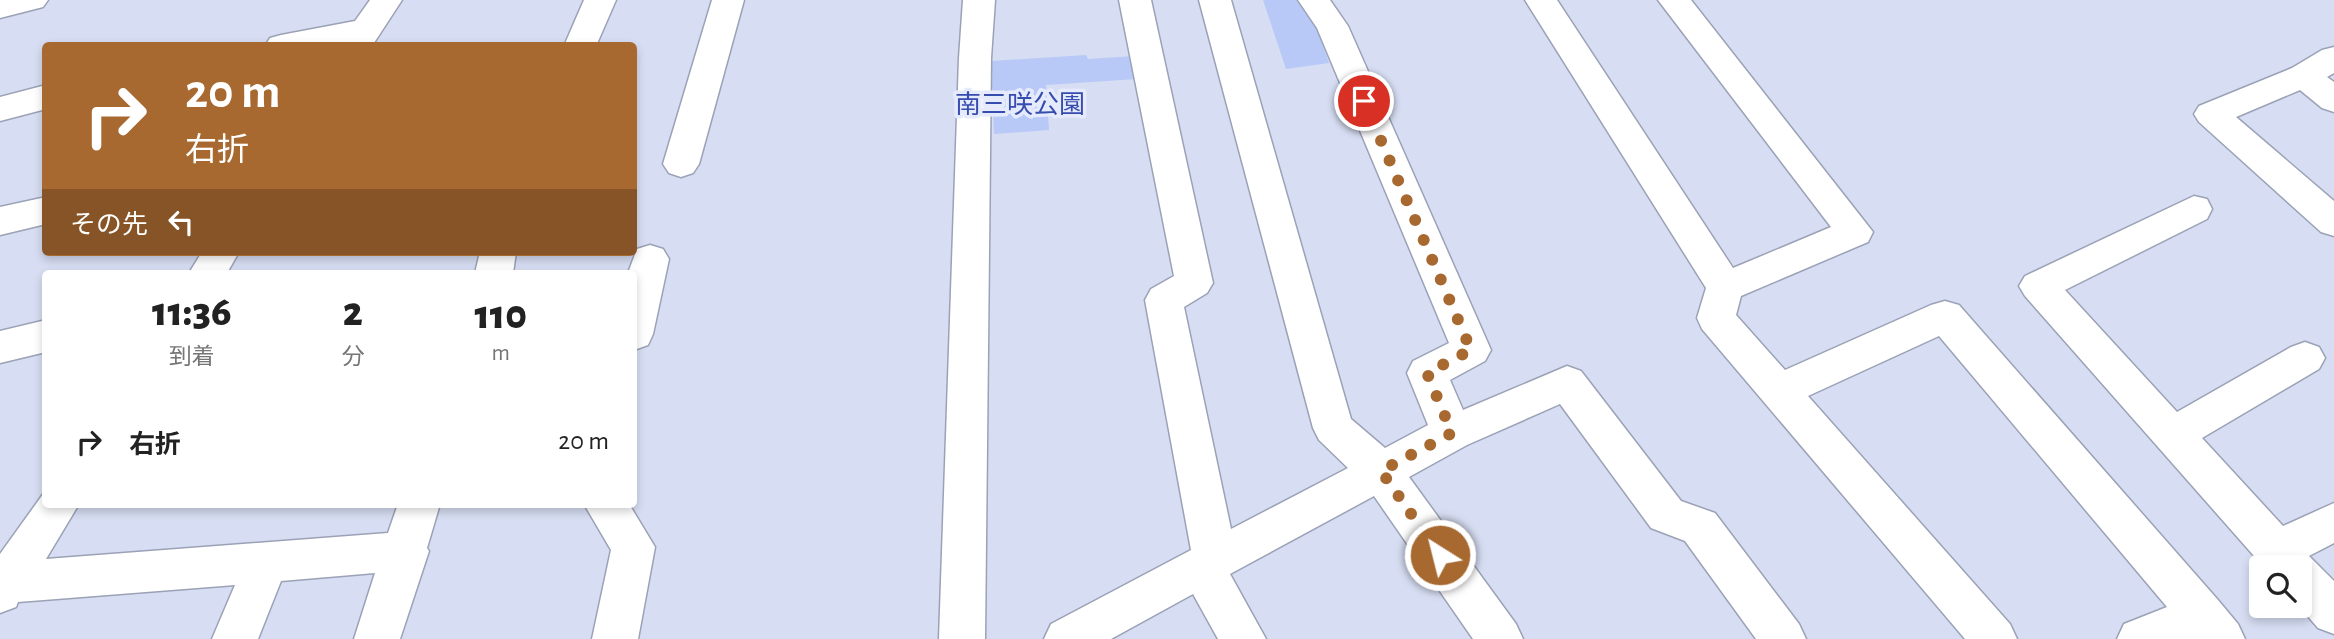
<!DOCTYPE html>
<html lang="ja">
<meta charset="utf-8">
<style>
:root{--surface:#fff;--page:#f2f2f2;--text:#222;--muted:#767676}
body{margin:0;font-family:"Alegreya Sans","Noto Sans JP",sans-serif;background:var(--page);color:var(--text);height:100vh;display:flex;flex-direction:column;font-size:26px;white-space:nowrap}
*{box-sizing:border-box;margin:0}
p{font-size:23px;color:var(--muted)}
.icon{flex:none;width:38px;height:38px;fill:none;stroke:currentColor;stroke-width:2;stroke-linecap:round;stroke-linejoin:round}
.map{position:relative;flex:1;overflow:hidden}
.drawer{position:absolute;left:42px;top:270px;width:595px;height:238px;display:flex;flex-direction:column;background:var(--surface);border-radius:7px;box-shadow:0 4px 10px #0003}
.drawer>*{flex:none}
.guide{position:absolute;left:42px;top:42px;width:595px;height:214px;border-radius:7px;box-shadow:0 4px 10px #0003;background:#a86930;color:#fff;overflow:hidden}
.buttons{position:absolute;left:2249px;top:555px;display:grid;gap:14px}
.buttons a{display:grid;place-items:center;width:63px;height:63px;border-radius:7px;background:var(--surface);box-shadow:0 4px 10px #0003;font-size:35px}
.pin{position:absolute;display:grid;place-items:center;width:60px;height:60px;color:#fff;margin:-30px;border:4px solid #fff;border-radius:50%;box-shadow:0 2px 7px #0007}
.me{position:absolute;width:77px;margin:-38px;rotate:324deg;stroke-linejoin:round;filter:drop-shadow(0 0 5px #0008)}
.turn{display:flex;align-items:center;gap:24px;height:147px;padding:0 28px;font-size:32px}
.turn .icon{width:91px;height:91px;stroke-width:2.5}
.turn b{display:block;font-size:49px;line-height:60px}
.then{display:flex;align-items:center;height:66px;padding:0 28px;background:#0003;gap:14px;font-size:26px}
.eta{display:flex;justify-content:space-evenly;align-items:center;height:119px;text-align:center}
.eta b{font-size:42px;font-weight:800;line-height:49px}
ul{padding:0;list-style:none}
li{display:flex;align-items:center;gap:21px;height:105px;padding:0 28px}
li div{flex:1}
li b{display:block;font-size:26px}
li em{font-style:normal}
.map>svg:first-child{display:block}
.green{fill:#b8c8f7}
.lines{fill:none;stroke-linecap:round;stroke-linejoin:round}
.minor-casing{stroke:#9ba2b6;stroke-width:3}
.minor{fill:#fff;fill-rule:evenodd}
.route{stroke:#a86930;stroke-width:12;stroke-dasharray:0 21.6}
.labels{text-anchor:middle;dominant-baseline:central;stroke-width:7;stroke-linejoin:round;paint-order:stroke}
.park-label{font-size:26px;fill:#374caf;stroke:#e5ebfc}
</style>
<div class="map">
<svg width="2334" height="639" viewBox="0 0 2334 639">
<rect width="100%" height="100%" fill="#d7def3"/>
<path class="green" d="M1263 0H1297L1317 29 1329 63 1286 69Z
M1086 55 1088 59 1134 56 1137 79 1046 85 1049 130 994 134 991 61Z"/>
<g class="lines">
<g class="minor-casing">
<path id="minor" d="M0 0H48L43 7 0 18Z
M370 0H402L372 46H265L270 38 281 35 355 21Z
M584 0H616L596 46H564Z
M712 0H744L699 164 693 173 681 177 669 173 663 164Z
M963 0H995L991 58 985 639H939L959 58Z
M1119 0H1151L1213 283 1207 293 1184 307 1231 529 1348 468 1319 440 1313 428 1199 0H1231L1351 419 1385 448 1428 425 1407 373 1413 361 1449 343 1317 28 1298 0H1330L1348 26 1491 350 1485 361 1450 380 1463 410 1567 366 1581 371 1681 501 1715 513 1799 624 1806 639H1756L1685 541 1651 528 1560 404 1467 445 1409 477 1516 624 1523 639H1473L1374 496 1230 574 1266 639H1218L1193 594 1111 639H1044L1051 624 1191 550 1145 300 1151 289 1174 276Z
M1525 0H1557L1733 268 1831 227 1658 0H1691L1873 232 1868 242 1741 296 1736 315 1785 370 1931 305 1945 301 1959 305 2218 600 2238 624 2245 639H2117L2124 624 2167 607 1939 336 1808 396 2010 624 2017 639H1965L1702 329 1697 318 1706 288Z
M2334 47V73L2327 77 2334 82V112L2322 108 2300 90 2236 117 2334 201V236L2321 232 2199 122 2194 114 2199 106 2292 68 2322 50Z
M46 85V109L0 121V97Z
M2194 196 2207 199 2212 209 2207 219 2065 290 2177 412 2291 347 2305 342 2319 347 2325 358 2319 369 2202 438 2283 526 2334 503V543L2309 556 2334 581V634L2318 628 2299 606 2300 567 2262 565 2025 296 2019 286 2025 276Z
M46 197V224L0 235V207Z
M650 245 663 249 669 259 653 334 648 345 634 350V273H628L637 249Z
M202 252H239L227 273H189Z
M480 252H516L513 273H475Z
M46 320V352L0 363V331Z
M46 490V504H79L46 559 388 533 398 504H440L427 548 429 551 400 639H354L375 573 281 581 258 639H212L235 585 18 602 16 607 0 613V554Z
M584 504H629L655 547 638 639H592L611 550Z"/>
</g>
<use href="#minor" class="minor"/>
</g>
<g class="lines">
<path class="route" d="M1364 101 1471 350 1427 373 1452 433 1381 471 1440 555"/>
</g>
<g class="labels">
<g class="park-label">
<text x="1020" y="105">南三咲公園</text>
</g>
</g>
</svg>
<div class="buttons">
<a><svg class="icon" aria-label="search" viewBox="0 0 24 24"><circle cx="10" cy="10" r="6"/><path d="M15 15l6 6"/></svg></a>
</div>
<div class="pin" style="left:1364px;top:101px;background:#d93025"><svg class="icon" aria-label="arrive" viewBox="0 0 24 24"><path d="M6 21V4h12l-3 4 3 4H6"/></svg></div>
<svg class="me" style="left:1440px;top:555px" viewBox="-20 -20 40 40"><circle r="17" fill="#a86930" stroke="#fff" stroke-width="3"/><path d="M0-11L8 9 0 5-8 9z" fill="#fff"/></svg>
<div class="guide">
<div class="turn"><svg class="icon" aria-label="right" viewBox="0 0 24 24"><path d="M7 20v-9h11M14 6l5 5-5 5"/></svg><div><b>20 m</b>右折</div></div>
<div class="then">その先<svg class="icon" aria-label="left" viewBox="0 0 24 24"><path d="M17 20v-9H6M10 6l-5 5 5 5"/></svg></div>
</div>
<section class="drawer">
<div class="eta">
<div><b>11:36</b><p>到着</p></div>
<div><b>2</b><p>分</p></div>
<div><b>110</b><p>m</p></div>
</div>
<ul>
<li><svg class="icon" aria-label="right" viewBox="0 0 24 24"><path d="M7 20v-9h11M14 6l5 5-5 5"/></svg><div><b>右折</b></div><em>20 m</em></li>
</ul>
</section>
</div>
